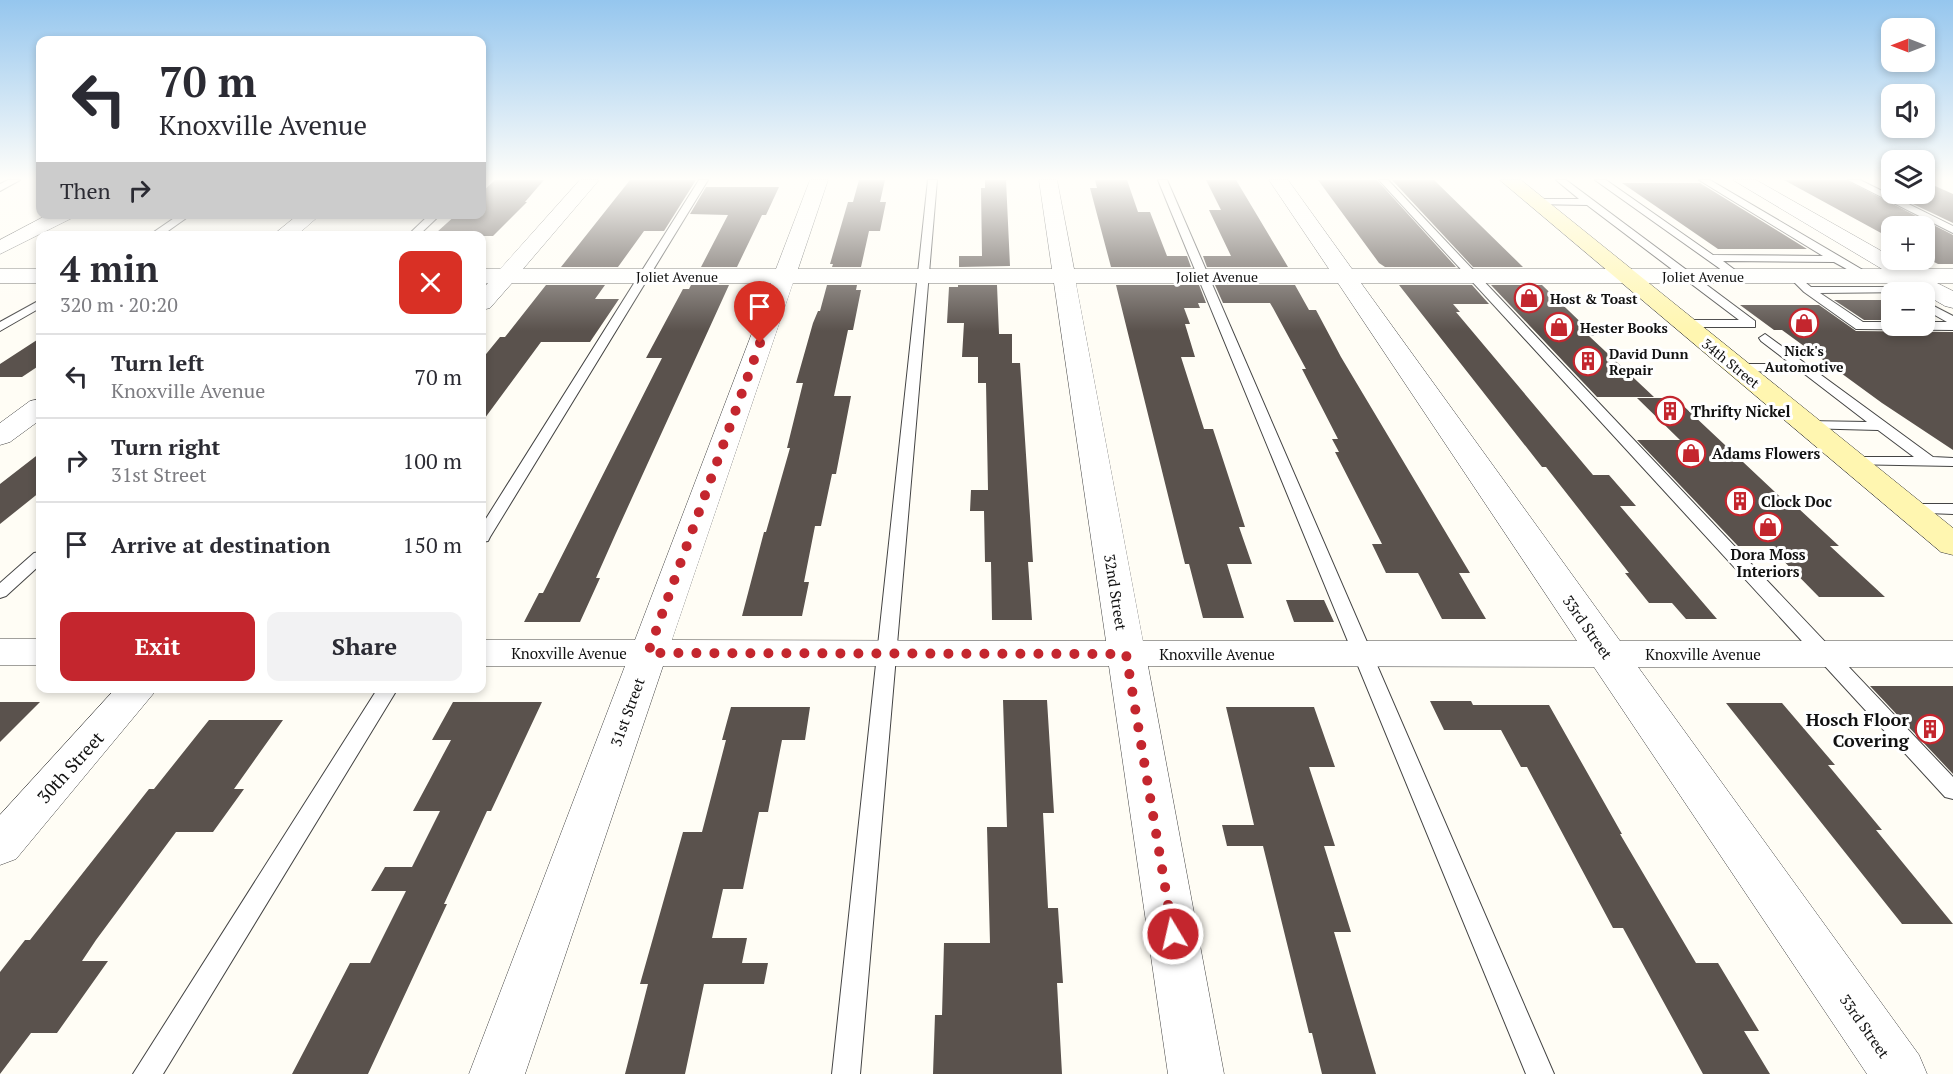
<!DOCTYPE html>
<meta charset="utf-8">
<style>
:root{--surface:#fff;--page:#f2f2f3;--text:#2b2b33;--muted:#7c7c81;--line:#e1e1e2;--accent:#c4262e}
body{margin:0;font-family:"PT Serif",serif;background:var(--page);color:var(--text);height:100vh;display:flex;flex-direction:column;font-size:22px;white-space:nowrap}
*{box-sizing:border-box;margin:0}
p{font-size:20px;color:var(--muted)}
.icon{flex:none;width:33px;height:33px;fill:none;stroke:currentColor;stroke-width:2;stroke-linecap:round;stroke-linejoin:round}
.map{position:relative;flex:1;overflow:hidden}
.sheet{position:absolute;left:36px;top:231px;width:450px;height:462px;display:flex;flex-direction:column;background:var(--surface);border-radius:12px;box-shadow:0 3px 9px #0003}
.sheet>*{flex:none}
.hud{position:absolute;left:36px;top:36px;width:450px;height:183px;border-radius:12px;box-shadow:0 3px 9px #0003;background:#fff;color:var(--text);overflow:hidden}
.needle{width:39px;rotate:270deg}
.controls{position:absolute;left:1881px;top:18px;display:grid;gap:12px}
.controls a{display:grid;place-items:center;width:54px;height:54px;border-radius:12px;background:var(--surface);box-shadow:0 3px 9px #0003;font-size:30px}
.pin{position:absolute;display:grid;place-items:center;width:51px;height:51px;color:#fff;margin:-62px -26px;border-radius:50% 50% 50% 0;rotate:-45deg;box-shadow:0 0 6px #0007}
.pin .icon{rotate:45deg}
.me{position:absolute;width:66px;margin:-33px;rotate:351deg;stroke-linejoin:round;filter:drop-shadow(0 0 4px #0008)}
.turn{display:flex;align-items:center;gap:21px;height:126px;padding:0 24px;font-size:27px}
.turn .icon{width:78px;height:78px;stroke-width:2.5}
.turn b{display:block;font-size:42px;line-height:51px}
.then{display:flex;align-items:center;height:57px;padding:0 24px;background:#0003;gap:12px;font-size:22px}
.round{display:grid;place-items:center;flex:none;width:63px;height:63px;border-radius:12px;background:var(--page)}
.overview{display:flex;align-items:center;justify-content:space-between;height:102px;padding:0 24px}
h1{font-size:36px;font-weight:800;line-height:45px}
.primary-button{display:flex;gap:12px;margin-top:auto;padding:12px 24px}
.primary-button a{flex:1;height:69px;border-radius:12px;background:var(--accent);color:#fff;font-size:24px;font-weight:800;line-height:69px;text-align:center}
.primary-button a+a{background:var(--page);color:var(--text)}
ul{padding:0;list-style:none}
li{display:flex;align-items:center;gap:18px;height:84px;padding:0 24px;border-top:2px solid var(--line)}
li div{flex:1}
li b{display:block;font-size:22px}
li em{font-style:normal}
.map>svg:first-child{display:block}
.building{fill:#5a524d}
.lines{fill:none;stroke-linecap:round;stroke-linejoin:round}
.lane-casing{stroke:#444;stroke-width:2}
.street-casing{stroke:#444;stroke-width:1}
.secondary-casing{stroke:#333;stroke-width:1}
.lane{fill:#fff;fill-rule:evenodd}
.street{fill:#fff;fill-rule:evenodd}
.secondary{fill:#fff6b0;fill-rule:evenodd}
.route{stroke:#c4262e;stroke-width:10;stroke-dasharray:0 18}
.labels{text-anchor:middle;dominant-baseline:central;stroke-width:6;stroke-linejoin:round;paint-order:stroke}
.far-street-label{font-size:14px;fill:#111;stroke:#fff}
.far-poi-label{font-size:14px;font-weight:bold;fill:#111;stroke:#fff;text-anchor:start}
.poi-label{font-size:15px;font-weight:bold;fill:#111;stroke:#fff;text-anchor:start}
.street-label{font-size:15px;fill:#111;stroke:#fff}
.near-poi-label{font-size:18px;font-weight:bold;fill:#111;stroke:#fff;text-anchor:end}
.near-street-label{font-size:18px;fill:#111;stroke:#fff}
</style>
<div class="map">
<svg width="1953" height="1074" viewBox="0 0 1953 1074">
<rect width="100%" height="100%" fill="#fffdf5"/>
<path class="building" d="M495 180H544L525 202H527L493 236H459L463 232H437L457 214H482V192Z
M630 180H696L664 231H644L618 267H561Z
M859 180H885L880 202H886L880 231H869L861 267H832L833 264H830L848 202H853Z
M985 180H1006L1010 266 959 267V256H982L981 188H985Z
M1095 180H1127L1138 212H1150L1167 256H1187L1191 267H1111L1090 188H1097Z
M1206 180H1236L1288 267H1207L1203 256H1231L1209 210H1221Z
M1318 180H1377L1456 267H1385L1379 263Z
M1392 180H1434L1523 267H1473Z
M1784 180H1846L1953 235V264H1938L1924 257V226H1892V239Z
M1924 181 1953 194V223L1892 194H1924Z
M1622 183H1700L1807 249H1718Z
M706 187H779L766 215H762L737 267H701L728 215 690 214Z
M546 285H605L595 299H619L590 342H541L482 422V359L500 337H505Z
M691 285H729L616 533 596 578H600L580 622H524L539 593H543L662 358H646L683 289H689Z
M827 285H857L856 290H861L853 330H848L834 396H851L836 474H832L821 526H815L804 582H809L802 616H742L764 532H766L790 448H787L803 383H796L813 323 818 311H820Z
M958 285H997L999 334H1012V363H1020L1033 562H1028L1032 620H992L991 562H985L984 511H970L971 490H988L986 383H978V357H962L964 323H947L949 287H958Z
M1116 285H1199L1206 303H1198L1200 308H1184L1190 324H1185L1195 357H1181L1204 429H1213L1245 527H1239L1252 564H1227L1244 618H1203L1189 564H1185Z
M1215 285H1295L1309 310H1316L1341 357 1470 573H1459L1486 619H1442L1418 573H1386L1372 544H1382L1335 452H1339L1332 439H1338L1302 369H1306L1273 308 1270 303H1223Z
M1399 285H1472L1489 304H1453L1460 312H1456L1593 475H1609L1636 506H1620L1717 619H1686L1672 603H1649L1625 573H1629L1546 467H1542Z
M1491 285H1542L1595 336H1589L1654 397H1597Z
M1834 300H1892V320H1864Z
M1740 305H1819L1856 331 1953 332V450L1882 403 1782 330H1774Z
M40 338V365L22 377H0V364Z
M1637 398H1675L1792 508H1798L1839 546H1830L1885 597H1819L1769 546H1738L1637 440H1680Z
M40 453V492L0 524V484Z
M1286 600H1324L1334 622H1294Z
M1870 686H1953V774Z
M1003 700H1047L1054 813H1043L1048 908H1058L1063 983H1057L1062 1074H933L935 1015H942L944 943H990L987 827H1007Z
M1430 701H1471L1473 705H1549L1622 834H1620L1696 963H1718L1759 1031H1744L1770 1074H1703L1623 928H1613L1527 767H1521L1501 730H1444Z
M0 702H40L0 742Z
M453 702H542L491 811H487L444 904H447L368 1074H292L350 963H370L406 891H371L385 867H412L440 811H413L451 740H432Z
M1726 703H1782L1835 765H1828L1882 830H1876L1953 924H1902Z
M731 707H810L805 740H782L768 812H759L743 889H723L712 938H747L742 963H768L764 984H704L685 1074H625L648 984H640L683 832H702L726 740H722Z
M1226 707H1314L1335 767H1309L1335 846H1324L1351 932H1334L1376 1074H1322L1312 1033H1309L1263 846H1227L1222 825H1254Z
M209 720H283L234 789H244L213 832H176L96 940 82 961H108L57 1033H31L0 1074V972L25 940H30L149 789H154Z"/>
<g class="lines">
<g class="lane-casing">
<path id="lane" d="M8 180H20L0 191V184Z
M699 180H708L490 537 488 541 482 542V525Z
M928 180H937L860 1074H832Z
M1158 180H1167L1554 1074H1526Z
M1379 180H1388L1953 777V799L1945 797Z
M1556 180H1566L1755 321V327H1679V321L1683 320H1739L1587 205 1532 204V200L1535 199H1579Z
M1595 180H1606L1713 255 1823 256 1699 180H1710L1873 276 1871 278H1863L1834 262 1723 261 1743 276 1741 278H1733Z
M1848 180H1860L1953 226V233Z
M180 214H192L161 236H148Z
M430 214H441L418 236H407Z
M1794 273 1811 287H1901L1911 292 1820 293 1863 322H1892V326H1924V322H1947L1924 309V301L1953 316V330L1856 329 1804 292 1788 276Z
M40 300V308L0 331V322Z
M1765 334 1933 457 1953 458V466L1845 464 1843 461 1845 458 1850 457H1914L1878 430 1802 428 1800 425 1807 421 1867 422 1802 372 1732 371 1731 368 1737 364H1791L1761 341 1759 338Z
M1908 504H1953V514L1902 512 1900 509Z
M40 552V565L6 596 0 598V583L34 553Z
M378 688H398L163 1074H133Z"/>
</g>
<g class="street-casing">
<path id="street" d="M580 180H599L523 269H776L810 180H828L798 269H1052L1039 180H1057L1074 269H1329L1269 180H1288L1352 269H1882L1733 180H1756L1892 257V260H1896L1914 269H1953V283H1937L1953 291V308L1945 306 1905 283H1361L1620 641H1953V667H1638L1919 1055 1927 1074H1867L1594 667 1148 666 1224 1074H1168L1109 666H663L525 1074H469L625 666H482V640H635L771 283H512L490 308 482 310V289L488 283H482V269H500ZM793 283H1054L1106 641 672 640ZM1076 283H1338L1577 641H1143Z
M49 214H74L72 218 0 254V240Z
M299 214H321L296 236H272Z
M0 269H40V283H0Z
M40 399V420L10 442 0 445V423L30 401Z
M0 639H40V665H0Z
M116 688H158L16 859 0 865V815Z"/>
</g>
<g class="secondary-casing">
<path id="secondary" d="M1500 180H1521L1953 528V555L1941 552Z"/>
</g>
<use href="#lane" class="lane"/>
<use href="#street" class="street"/>
<use href="#secondary" class="secondary"/>
</g>
<linearGradient id="sky" x2="0" y2="1"><stop stop-color="#95c6ee"/><stop offset="0.54" stop-color="#fffefa"/><stop offset="1" stop-color="#fffefa" stop-opacity="0"/></linearGradient>
<rect width="1953" height="331" fill="url(#sky)"/>
<g class="lines">
<path class="route" d="M760 343 648 653 1126 654 1173 934"/>
</g>
<defs>
<g id="shop-ring" transform="scale(1.5)"><circle r="9.5" fill="#fff" stroke="#c4262e" stroke-width="1.5"/><path d="M-5-2.5h2.3a2.7 3.5 0 0 1 5.4 0H5L5.5 6h-11ZM-1.5-2.5h3a1.5 2.3 0 0 0-3 0Z" fill="#c4262e"/></g>
<g id="building-ring" transform="scale(1.5)"><circle r="9.5" fill="#fff" stroke="#c4262e" stroke-width="1.5"/><path d="M-4-6H4V6H1V3H-1V6H-4ZM-2.5-4.3h1.7v1.8h-1.7ZM.8-4.3h1.7v1.8H.8ZM-2.5-1h1.7V.8h-1.7ZM.8-1h1.7V.8H.8Z" fill="#c4262e"/></g>
</defs>
<g fill-rule="evenodd">
<use href="#shop-ring" x="1529" y="298"/>
<use href="#shop-ring" x="1804" y="323"/>
<use href="#shop-ring" x="1559" y="327"/>
<use href="#building-ring" x="1588" y="361"/>
<use href="#building-ring" x="1670" y="411"/>
<use href="#shop-ring" x="1691" y="453"/>
<use href="#building-ring" x="1740" y="501"/>
<use href="#shop-ring" x="1768" y="527"/>
<use href="#building-ring" x="1930" y="729"/>
</g>
<g class="labels">
<g class="far-street-label">
<text x="677" y="276">Joliet Avenue</text>
<text x="1217" y="276">Joliet Avenue</text>
<text x="1703" y="276">Joliet Avenue</text>
<text transform="translate(1731 363) rotate(39)">34th Street</text>
</g>
<g class="far-poi-label">
<text x="1550" y="298">Host &amp; Toast</text>
<text x="1580" y="327">Hester Books</text>
<text x="1804" y="350" text-anchor="middle">Nick's<tspan x="1804" dy="16">Automotive</tspan></text>
<text x="1609" y="353">David Dunn<tspan x="1609" dy="16">Repair</tspan></text>
</g>
<g class="poi-label">
<text x="1691" y="411">Thrifty Nickel</text>
<text x="1712" y="453">Adams Flowers</text>
<text x="1761" y="501">Clock Doc</text>
<text x="1768" y="554" text-anchor="middle">Dora Moss<tspan x="1768" dy="17">Interiors</tspan></text>
</g>
<g class="street-label">
<text transform="translate(1116 592) rotate(81)">32nd Street</text>
<text transform="translate(1588 627) rotate(55)">33rd Street</text>
<text x="569" y="653">Knoxville Avenue</text>
<text x="1217" y="654">Knoxville Avenue</text>
<text x="1703" y="654">Knoxville Avenue</text>
<text transform="translate(627 712) rotate(-70)">31st Street</text>
<text transform="translate(1865 1026) rotate(55)">33rd Street</text>
</g>
<g class="near-poi-label">
<text x="1909" y="719">Hosch Floor<tspan x="1909" dy="21">Covering</tspan></text>
</g>
<g class="near-street-label">
<text transform="translate(70 767) rotate(-48)">30th Street</text>
</g>
</g>
</svg>
<div class="controls">
<a><svg class="needle" viewBox="-14 -14 28 28"><path d="M0-13l5 13h-10z" fill="#e53935"/><path d="M0 13l5-13h-10z" fill="#7c7c81"/></svg></a>
<a><svg class="icon" aria-label="sound" viewBox="0 0 24 24"><path d="M4 9h4l5-4v14l-5-4H4zM17 9q2 3 0 6"/></svg></a>
<a><svg class="icon" aria-label="layers" viewBox="0 0 24 24"><path d="M12 4l9 5-9 5-9-5zM3 14l9 5 9-5"/></svg></a>
<a>+</a>
<a>−</a>
</div>
<div class="pin" style="left:760px;top:343px;background:#d93025"><svg class="icon" aria-label="arrive" viewBox="0 0 24 24"><path d="M6 21V4h12l-3 4 3 4H6"/></svg></div>
<svg class="me" style="left:1173px;top:934px" viewBox="-20 -20 40 40"><circle r="17" fill="#c4262e" stroke="#fff" stroke-width="3"/><path d="M0-11L8 9 0 5-8 9z" fill="#fff"/></svg>
<div class="hud">
<div class="turn"><svg class="icon" aria-label="left" viewBox="0 0 24 24"><path d="M17 20v-9H6M10 6l-5 5 5 5"/></svg><div><b>70 m</b>Knoxville Avenue</div></div>
<div class="then">Then<svg class="icon" aria-label="right" viewBox="0 0 24 24"><path d="M7 20v-9h11M14 6l5 5-5 5"/></svg></div>
</div>
<section class="sheet">
<div class="overview"><div><h1>4 min</h1><p>320 m · 20:20</p></div><a class="round" style="background:#d93025;color:#fff"><svg class="icon" aria-label="close" viewBox="0 0 24 24"><path d="M6 6l12 12M18 6L6 18"/></svg></a></div>
<ul>
<li><svg class="icon" aria-label="left" viewBox="0 0 24 24"><path d="M17 20v-9H6M10 6l-5 5 5 5"/></svg><div><b>Turn left</b><p>Knoxville Avenue</p></div><em>70 m</em></li>
<li><svg class="icon" aria-label="right" viewBox="0 0 24 24"><path d="M7 20v-9h11M14 6l5 5-5 5"/></svg><div><b>Turn right</b><p>31st Street</p></div><em>100 m</em></li>
<li><svg class="icon" aria-label="arrive" viewBox="0 0 24 24"><path d="M6 21V4h12l-3 4 3 4H6"/></svg><div><b>Arrive at destination</b></div><em>150 m</em></li>
</ul>
<div class="primary-button"><a>Exit</a><a>Share</a></div>
</section>
</div>
